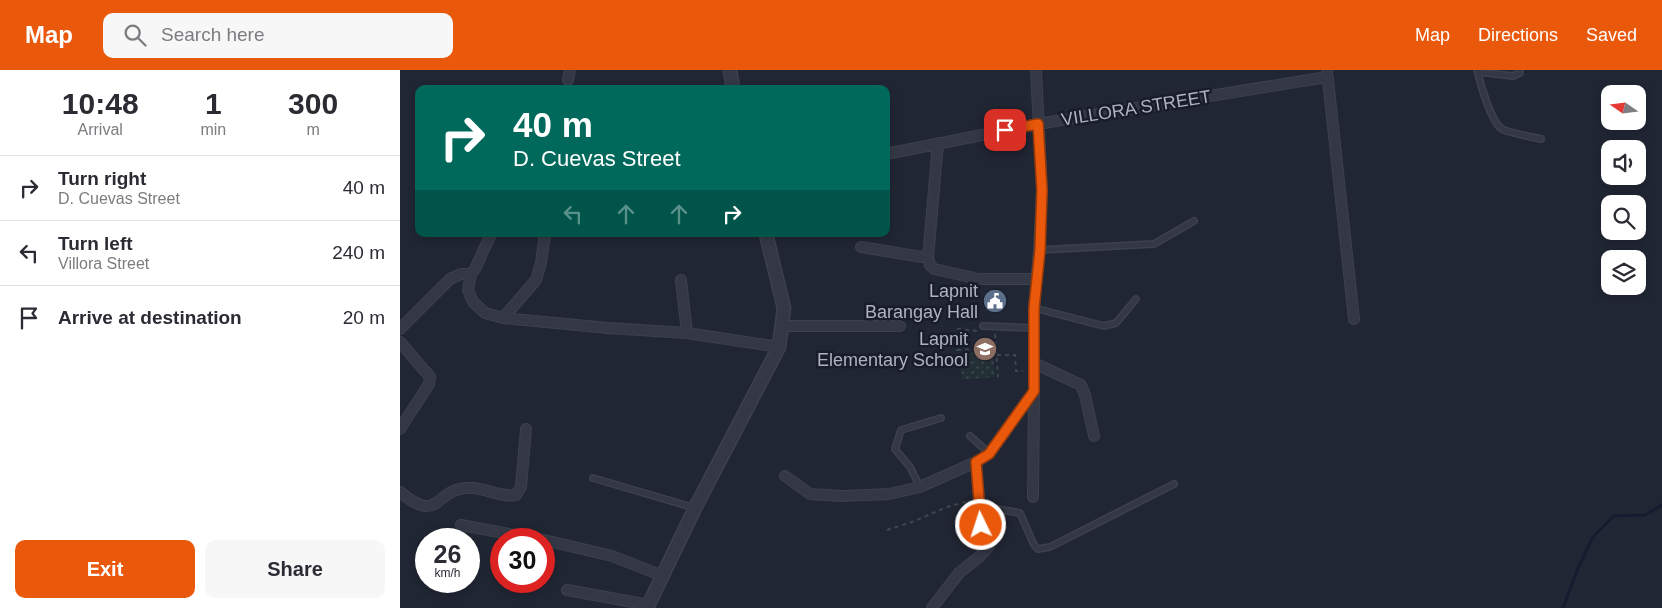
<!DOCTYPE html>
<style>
:root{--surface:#fff;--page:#f7f7f7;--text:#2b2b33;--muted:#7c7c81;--line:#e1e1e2;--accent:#ea580c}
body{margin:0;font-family:Arial,sans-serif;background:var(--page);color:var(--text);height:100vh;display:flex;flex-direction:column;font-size:19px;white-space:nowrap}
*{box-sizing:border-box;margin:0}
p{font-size:16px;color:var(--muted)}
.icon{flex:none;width:28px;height:28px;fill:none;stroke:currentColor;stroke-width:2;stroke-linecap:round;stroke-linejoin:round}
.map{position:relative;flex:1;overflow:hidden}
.side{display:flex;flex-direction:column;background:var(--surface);width:400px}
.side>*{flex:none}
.banner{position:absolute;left:15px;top:15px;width:475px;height:152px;border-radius:10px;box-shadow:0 2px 8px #0003;background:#00695c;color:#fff;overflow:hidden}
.needle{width:32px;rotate:284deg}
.controls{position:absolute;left:1201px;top:15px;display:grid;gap:10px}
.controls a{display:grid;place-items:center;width:45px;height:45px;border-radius:10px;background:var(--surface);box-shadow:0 2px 8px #0003;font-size:25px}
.speed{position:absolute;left:15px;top:458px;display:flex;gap:10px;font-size:25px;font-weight:700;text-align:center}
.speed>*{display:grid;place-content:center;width:65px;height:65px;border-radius:50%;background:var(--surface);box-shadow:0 2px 8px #0003;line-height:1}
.speed small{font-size:12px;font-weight:400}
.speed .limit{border:8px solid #d22;background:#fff;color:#111}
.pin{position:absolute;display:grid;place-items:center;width:42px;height:42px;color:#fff;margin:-21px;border-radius:10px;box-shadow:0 2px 8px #0006}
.me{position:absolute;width:55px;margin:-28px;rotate:356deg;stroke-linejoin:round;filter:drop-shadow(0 0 4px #0008)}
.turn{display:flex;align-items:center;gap:18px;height:105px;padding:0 15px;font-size:22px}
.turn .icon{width:65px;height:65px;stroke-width:2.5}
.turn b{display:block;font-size:35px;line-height:42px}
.lanes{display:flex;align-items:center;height:48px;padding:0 15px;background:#0003;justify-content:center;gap:25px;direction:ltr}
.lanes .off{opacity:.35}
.eta{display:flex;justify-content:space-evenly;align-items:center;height:85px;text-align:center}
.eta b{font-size:30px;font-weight:700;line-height:35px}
.action{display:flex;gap:10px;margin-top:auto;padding:10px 15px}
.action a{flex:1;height:58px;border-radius:10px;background:var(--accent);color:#fff;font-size:20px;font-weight:700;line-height:58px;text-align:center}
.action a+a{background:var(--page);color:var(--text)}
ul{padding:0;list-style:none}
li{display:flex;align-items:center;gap:15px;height:65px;padding:0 15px;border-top:1px solid var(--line)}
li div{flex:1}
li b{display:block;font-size:19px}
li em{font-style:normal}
header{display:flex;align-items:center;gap:30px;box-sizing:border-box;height:70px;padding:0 25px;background:var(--accent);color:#fff}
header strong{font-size:24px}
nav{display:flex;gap:28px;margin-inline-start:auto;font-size:18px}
.search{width:350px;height:45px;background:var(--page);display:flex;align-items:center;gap:12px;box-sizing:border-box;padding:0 18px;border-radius:10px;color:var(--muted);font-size:19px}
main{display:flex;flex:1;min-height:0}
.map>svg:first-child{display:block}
.garden{fill:url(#garden-dots)}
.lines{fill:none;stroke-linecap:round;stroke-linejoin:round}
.stream{stroke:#161c30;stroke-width:3}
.service-casing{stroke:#3d414e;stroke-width:8}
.minor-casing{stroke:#3d414e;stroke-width:12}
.tertiary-casing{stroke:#3d414e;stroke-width:15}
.path{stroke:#3b494d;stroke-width:2;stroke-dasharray:4 4;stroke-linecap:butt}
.service{stroke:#343845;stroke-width:5}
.minor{stroke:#343845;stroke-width:10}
.tertiary{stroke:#343845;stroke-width:12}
.route-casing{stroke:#983908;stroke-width:12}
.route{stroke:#ea580c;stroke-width:9}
.labels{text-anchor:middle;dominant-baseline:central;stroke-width:5;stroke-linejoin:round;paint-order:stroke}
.street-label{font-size:18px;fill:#aeb2c2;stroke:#191d29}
.poi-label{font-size:18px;fill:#aeb2c2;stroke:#191d29;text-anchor:end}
</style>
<header>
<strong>Map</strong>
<div class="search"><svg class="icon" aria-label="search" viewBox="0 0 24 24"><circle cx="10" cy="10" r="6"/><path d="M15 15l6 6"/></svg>Search here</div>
<nav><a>Map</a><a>Directions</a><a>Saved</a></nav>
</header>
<main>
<section class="side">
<div class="eta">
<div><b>10:48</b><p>Arrival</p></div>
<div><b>1</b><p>min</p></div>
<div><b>300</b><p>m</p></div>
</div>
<ul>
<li><svg class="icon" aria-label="right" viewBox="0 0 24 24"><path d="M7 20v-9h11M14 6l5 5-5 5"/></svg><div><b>Turn right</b><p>D. Cuevas Street</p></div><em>40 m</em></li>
<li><svg class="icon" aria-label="left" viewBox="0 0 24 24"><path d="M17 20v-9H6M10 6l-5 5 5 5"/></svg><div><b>Turn left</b><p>Villora Street</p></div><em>240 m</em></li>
<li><svg class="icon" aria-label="arrive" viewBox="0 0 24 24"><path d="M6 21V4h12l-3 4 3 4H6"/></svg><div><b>Arrive at destination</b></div><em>20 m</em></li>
</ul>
<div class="action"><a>Exit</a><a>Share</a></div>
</section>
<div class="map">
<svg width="1262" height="538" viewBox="0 0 1262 538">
<defs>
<pattern id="garden-dots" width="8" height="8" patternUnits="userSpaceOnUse" patternTransform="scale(1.25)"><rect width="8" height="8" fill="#223035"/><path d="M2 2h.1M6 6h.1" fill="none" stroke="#404c51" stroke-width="1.8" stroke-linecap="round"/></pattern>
</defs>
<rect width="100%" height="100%" fill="#212634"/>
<path class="garden" d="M593 281 595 307 562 310 560 284Z"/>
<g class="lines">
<path class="stream" d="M1163 538 1178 498 1193 467 1214 446 1245 445 1262 435"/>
<g class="service-casing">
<path id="service" d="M1077 0C1080 13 1091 52 1102 59 1109 63 1133 67 1141 69
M1078 2 1113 6 1120 3V0
M639 180 754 174 794 151
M634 238 704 256 716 253 736 229
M583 256 634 258
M570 366 589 383
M193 408 295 438
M520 417 510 397 495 379 501 360 541 348
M580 436 620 443 634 475 638 479 650 477 774 414"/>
</g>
<g class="minor-casing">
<path id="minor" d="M927 1 954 249
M168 10 170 0
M538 73 528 188 530 195 534 199 579 209H636
M486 84 638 54 927 7
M461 177 528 188
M71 204 68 220 73 232 85 243 103 248 208 258 287 263 379 277
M281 210 287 263
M103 248 136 210 141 193 145 164
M382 256H500
M0 259 50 209 61 204H71L75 199 91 164
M0 272 30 307 29 314 0 359
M634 293 681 315 685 325 694 366
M385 406 410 424 442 426 489 424 520 417 576 392 589 384 634 321V238L639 180 642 120 636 0
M0 422C40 455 34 420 66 418 83 416 99 428 116 425L121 417 126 359
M633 427 634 321
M61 455 136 469
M144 470 212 486 263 506
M167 520 249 535
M532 538 559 503 579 487 589 476 587 464 581 455 576 392"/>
</g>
<g class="tertiary-casing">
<path id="tertiary" d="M330 0 333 19
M247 538 295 438 379 277 384 238 366 164"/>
</g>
<path class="path" d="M577 261 558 259 557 280 596 278
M595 264 598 307
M597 285H615L616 301H623
M487 460 512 452 547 437 569 431"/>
<use href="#service" class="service"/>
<use href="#minor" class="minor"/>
<use href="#tertiary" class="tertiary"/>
</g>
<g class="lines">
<g class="route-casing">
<path id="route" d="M581 455 576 392 589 384 634 321V238L640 180 642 120 638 54 605 60"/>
</g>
<use href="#route" class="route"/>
</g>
<defs>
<g id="civic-disc" transform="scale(1.25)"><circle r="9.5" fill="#5c6f8a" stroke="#191d29"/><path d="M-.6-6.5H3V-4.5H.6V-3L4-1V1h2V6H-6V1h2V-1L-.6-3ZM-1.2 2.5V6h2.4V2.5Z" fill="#fff"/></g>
<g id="school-disc" transform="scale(1.25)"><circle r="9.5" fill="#8d6e63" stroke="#191d29"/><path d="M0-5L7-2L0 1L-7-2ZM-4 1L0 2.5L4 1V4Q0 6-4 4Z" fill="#fff"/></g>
</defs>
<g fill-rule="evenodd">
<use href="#civic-disc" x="595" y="231"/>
<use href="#school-disc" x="585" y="279"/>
</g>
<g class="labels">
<g class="street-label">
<text transform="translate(736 38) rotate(-9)">VILLORA STREET</text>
</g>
<g class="poi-label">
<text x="578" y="221">Lapnit<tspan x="578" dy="21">Barangay Hall</tspan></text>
<text x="568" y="269">Lapnit<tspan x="568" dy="21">Elementary School</tspan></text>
</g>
</g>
</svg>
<div class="controls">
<a><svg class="needle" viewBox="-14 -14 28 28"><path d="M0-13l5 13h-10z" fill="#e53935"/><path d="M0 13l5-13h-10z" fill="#7c7c81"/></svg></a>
<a><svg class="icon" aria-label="sound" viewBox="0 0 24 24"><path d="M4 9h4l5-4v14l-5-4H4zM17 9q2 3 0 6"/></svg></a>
<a><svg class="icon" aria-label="search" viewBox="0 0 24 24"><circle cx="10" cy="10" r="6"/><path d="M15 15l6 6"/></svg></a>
<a><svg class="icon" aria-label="layers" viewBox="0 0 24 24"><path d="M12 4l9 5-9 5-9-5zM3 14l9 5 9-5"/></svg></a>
</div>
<div class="speed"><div>26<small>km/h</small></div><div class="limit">30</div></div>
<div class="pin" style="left:605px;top:60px;background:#d93025"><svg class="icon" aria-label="arrive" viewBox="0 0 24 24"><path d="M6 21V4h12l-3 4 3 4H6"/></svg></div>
<svg class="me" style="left:581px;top:455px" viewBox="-20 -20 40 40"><circle r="17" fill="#ea580c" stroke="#fff" stroke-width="3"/><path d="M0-11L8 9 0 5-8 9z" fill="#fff"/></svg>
<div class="banner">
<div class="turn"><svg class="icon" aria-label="right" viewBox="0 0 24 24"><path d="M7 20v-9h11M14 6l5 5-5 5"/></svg><div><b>40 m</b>D. Cuevas Street</div></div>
<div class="lanes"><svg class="icon off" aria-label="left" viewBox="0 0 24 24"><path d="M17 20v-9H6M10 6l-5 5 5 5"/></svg><svg class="icon off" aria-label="ahead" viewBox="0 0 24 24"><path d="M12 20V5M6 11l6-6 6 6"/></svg><svg class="icon off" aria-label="ahead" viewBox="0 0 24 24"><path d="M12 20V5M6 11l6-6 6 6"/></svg><svg class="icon" aria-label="right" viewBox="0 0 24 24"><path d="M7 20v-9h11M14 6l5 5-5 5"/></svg></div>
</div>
</div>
</main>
